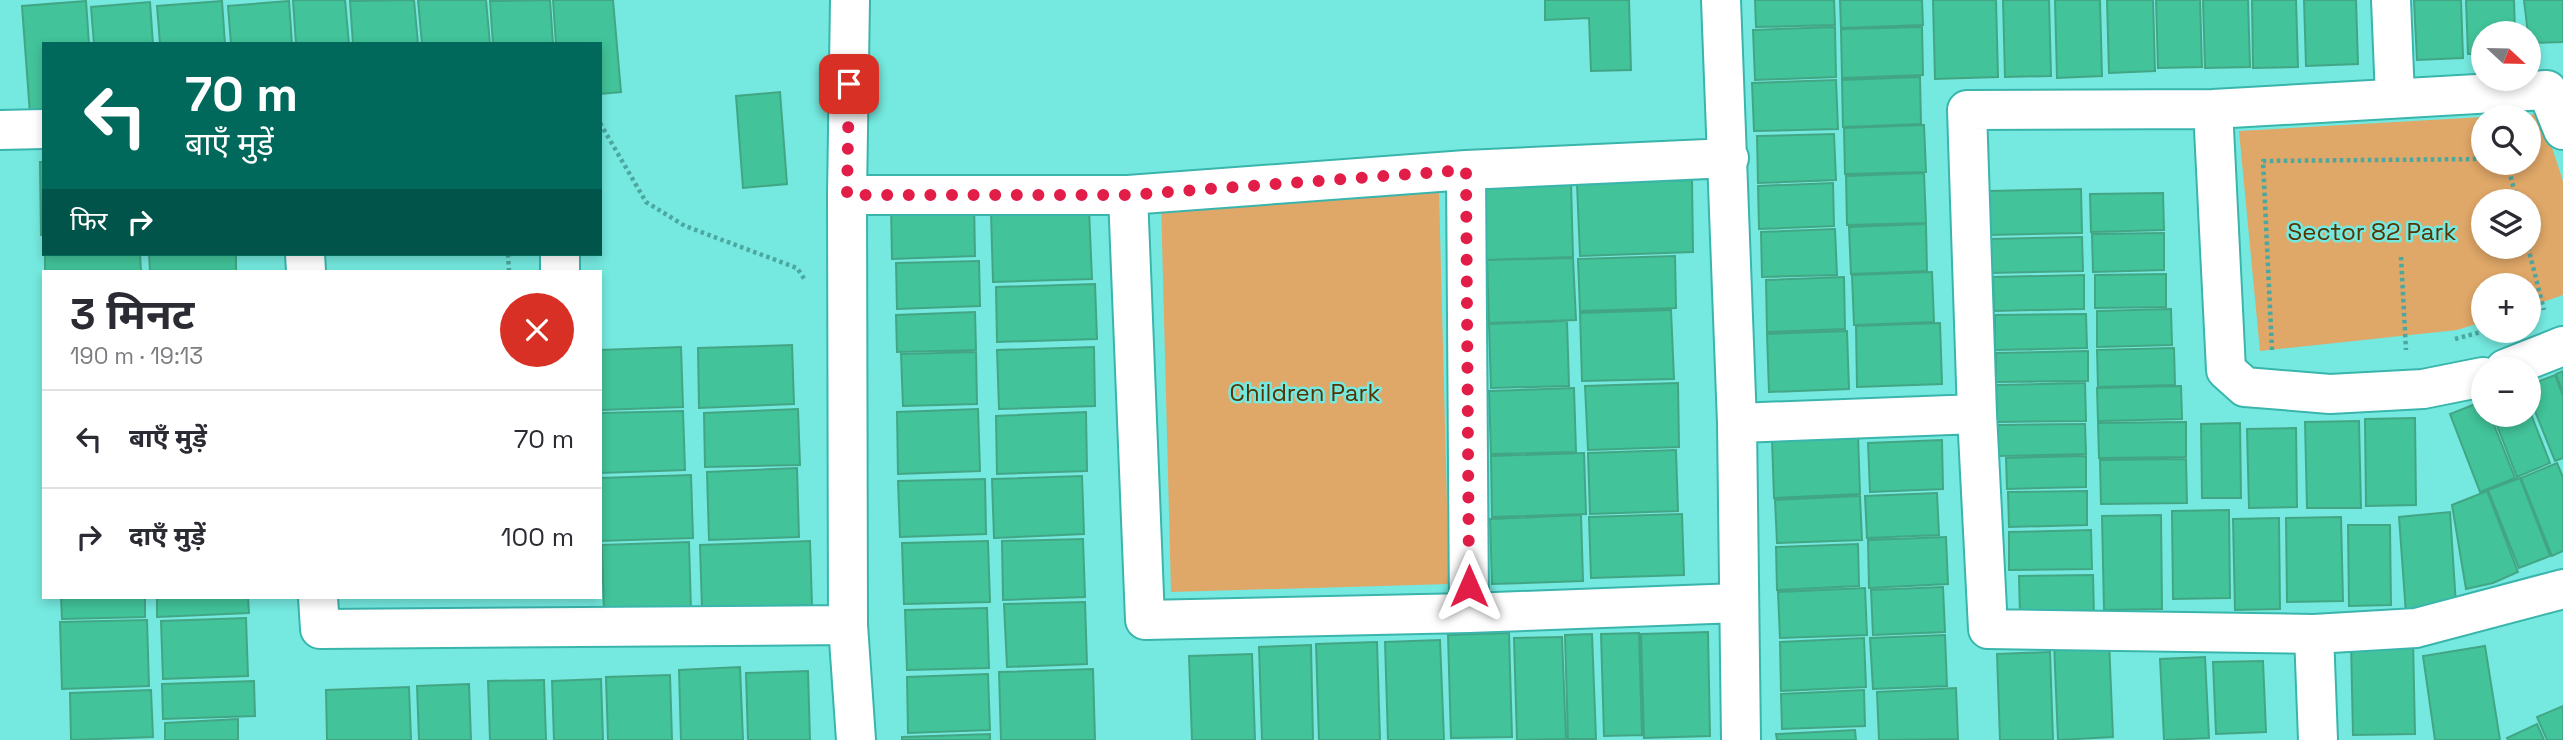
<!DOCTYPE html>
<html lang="hi">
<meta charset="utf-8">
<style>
:root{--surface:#fff;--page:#f7f7f7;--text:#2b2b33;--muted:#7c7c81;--line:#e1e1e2}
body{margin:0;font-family:"Space Grotesk","Noto Sans Devanagari",sans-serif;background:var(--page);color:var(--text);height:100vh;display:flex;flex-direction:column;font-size:26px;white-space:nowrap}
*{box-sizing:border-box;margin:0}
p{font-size:23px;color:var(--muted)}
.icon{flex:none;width:38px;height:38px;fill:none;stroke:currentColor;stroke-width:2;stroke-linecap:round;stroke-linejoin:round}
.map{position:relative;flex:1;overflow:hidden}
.side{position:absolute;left:42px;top:270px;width:560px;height:329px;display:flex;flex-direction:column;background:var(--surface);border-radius:0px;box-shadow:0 4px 10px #0003}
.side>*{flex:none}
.hud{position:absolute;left:42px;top:42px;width:560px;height:214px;border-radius:0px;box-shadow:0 4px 10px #0003;background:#00695c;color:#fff;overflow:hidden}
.needle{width:46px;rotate:112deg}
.tools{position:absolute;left:2471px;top:21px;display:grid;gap:14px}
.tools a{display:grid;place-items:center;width:70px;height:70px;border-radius:50%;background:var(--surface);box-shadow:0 4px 10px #0003;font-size:35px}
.pin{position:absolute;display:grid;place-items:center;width:60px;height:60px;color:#fff;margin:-30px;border-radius:14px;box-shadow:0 4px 10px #0006}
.me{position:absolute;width:77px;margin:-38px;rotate:0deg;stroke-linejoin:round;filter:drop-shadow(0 0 5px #0008)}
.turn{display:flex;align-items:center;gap:24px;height:147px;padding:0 28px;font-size:32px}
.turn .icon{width:91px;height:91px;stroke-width:2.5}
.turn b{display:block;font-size:49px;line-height:60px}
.then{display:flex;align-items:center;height:66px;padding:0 28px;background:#0003;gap:14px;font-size:26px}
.round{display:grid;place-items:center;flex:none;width:74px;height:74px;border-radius:37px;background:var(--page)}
.overview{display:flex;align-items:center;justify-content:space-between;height:119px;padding:0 28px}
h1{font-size:42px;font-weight:700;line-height:52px}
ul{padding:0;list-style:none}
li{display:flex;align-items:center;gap:21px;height:98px;padding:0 28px;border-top:2px solid var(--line)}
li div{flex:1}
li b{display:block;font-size:26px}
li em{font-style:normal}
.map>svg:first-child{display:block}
.green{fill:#dfa768;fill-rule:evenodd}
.building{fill:#42c39a;stroke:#42a685;stroke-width:2}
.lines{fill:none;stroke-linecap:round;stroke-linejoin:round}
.street-casing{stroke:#3ab5ac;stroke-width:42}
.path{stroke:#4ca79f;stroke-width:4.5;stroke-dasharray:3.5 3.5;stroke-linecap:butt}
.street{stroke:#fff;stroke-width:38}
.route{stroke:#e11d48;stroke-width:12;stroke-dasharray:0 21.6}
.labels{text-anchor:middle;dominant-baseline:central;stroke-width:5;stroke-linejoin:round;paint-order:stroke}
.park-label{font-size:24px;fill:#553302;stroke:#75e9df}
</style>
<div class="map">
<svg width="2563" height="740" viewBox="0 0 2563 740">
<rect width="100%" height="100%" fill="#75e9df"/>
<path class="green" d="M2541 114 2563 181V295L2529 307V285H2483V322L2457 330 2260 351 2239 131 2483 117V163H2529V117H2485ZM2483 201H2529V247H2483Z
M1439 192 1449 584 1171 592 1161 201Z"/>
<path class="building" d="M293 0H345L349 44H296Z
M414 0 418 44H353L350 1Z
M418 0H486L490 44H422Z
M550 0 553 44H493L490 1Z
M553 0H613L621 92 600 94V44H556Z
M1545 0H1629L1631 70 1591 71 1589 18 1545 20Z
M1755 0H1834L1835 25 1756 27Z
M1840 0H1922L1923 25 1841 28Z
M1933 0H1996L1998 77 1935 79Z
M2003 0H2049L2051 76 2005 77Z
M2055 0H2100L2102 76 2057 78Z
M2107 0H2153L2155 71 2109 73Z
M2156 0H2200L2202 67 2158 68Z
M2203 0H2248L2250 67 2205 68Z
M2252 0H2296L2298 67 2253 68Z
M2304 0H2356L2358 64 2306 66Z
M2414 0H2461L2463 58 2417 60Z
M2466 0H2514L2515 33H2483V54H2468Z
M2524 0H2563V42L2529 43Z
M86 1 89 44H44V113L30 114 22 6Z
M222 1 225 44H160L157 6Z
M289 1 292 44H231L228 6Z
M150 2 153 44H94L91 7Z
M1835 27 1836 77 1755 80 1753 30Z
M1922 27 1923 75 1842 78 1841 29Z
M1920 77 1921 124 1843 127 1842 80Z
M1836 80 1838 129 1754 131 1752 83Z
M780 92 787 184 743 188 736 96Z
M1924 125 1926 172 1845 174 1844 128Z
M1834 134 1836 180 1758 183 1757 136Z
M40 162H44V235H41Z
M1924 173 1926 223 1847 225 1846 176Z
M1692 180 1693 252 1580 256 1577 184Z
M1571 183 1573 257 1485 260 1483 185Z
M1833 183 1834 226 1759 229 1758 186Z
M2081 189 2082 233 1989 235V191Z
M2163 193 2164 230 2091 232 2090 194Z
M974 201 975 256 892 259 891 204Z
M1089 209 1092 279 993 282 991 212Z
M1926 224 1927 271 1851 274 1849 227Z
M1835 229 1837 275 1762 277 1761 232Z
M2164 233V270L2093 272 2092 234Z
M2082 237 2083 271 1990 273 1989 239Z
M45 254H140L141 271H45Z
M149 254H236V271H150Z
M1675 256 1676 308 1580 311 1578 259Z
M1573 258 1576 320 1489 323 1487 260Z
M979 261 980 306 897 309 896 263Z
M1932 272 1934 322 1854 325 1852 275Z
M2166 274V307L2095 308V275Z
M2084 275V309L1994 311 1993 277Z
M1844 277 1845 329 1767 332 1766 280Z
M1095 284 1097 339 997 342 996 287Z
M2171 309 2172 345 2097 347V311Z
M1671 310 1674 379 1582 381 1580 313Z
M975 312 976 350 897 352 896 315Z
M2086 314 2087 348 1995 350V315Z
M1567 321 1569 386 1491 388 1489 324Z
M1940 323 1942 384 1857 387 1856 326Z
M1847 331 1849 389 1769 392 1767 334Z
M792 345 794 404 699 408 698 348Z
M681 347 683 407 601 410 600 350Z
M1094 347 1095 406 999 409 997 350Z
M2174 348 2175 385 2098 387 2097 350Z
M2088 351V381L1996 382V353Z
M976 352 977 404 903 406 901 354Z
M2563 371V393L2556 374Z
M2555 375 2563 396V458L2555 461 2529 396V385Z
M1678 383 1679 447 1588 450 1585 386Z
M2085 383 2086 421 1997 422 1996 385Z
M2181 386 2182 419 2098 421 2097 388Z
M1574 388 1576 452 1491 454 1489 391Z
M2483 401V415H2490L2515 478 2480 492 2450 414Z
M798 409 800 465 705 467 704 413Z
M978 409 980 471 898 474 897 412Z
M2529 409 2550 463 2517 477 2493 415H2529Z
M683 411 685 470 600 473V413Z
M1086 412 1087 471 997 474 996 416Z
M2415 418 2416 505 2366 506 2365 419Z
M2359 421 2361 508H2307L2305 422Z
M2186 422V457L2099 458 2098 423Z
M2240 423 2241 498H2202L2201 424Z
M2085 424 2086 454 1998 456V425Z
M2296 428 2297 507 2249 508 2247 429Z
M1858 435 1860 494 1774 498 1772 439Z
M1942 440 1943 489 1870 492 1868 443Z
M1676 450 1678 511 1590 514 1588 453Z
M1584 453 1586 514 1492 517 1491 456Z
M2086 456V487L2007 489 2006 458Z
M2186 459 2187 503 2101 504 2100 460Z
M2557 463 2563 477V551L2552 556 2521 478Z
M797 468 799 537 709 540 707 472Z
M691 475 693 538 600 541V478Z
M1082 476 1084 534 994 538 992 479Z
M2520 478 2550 556 2519 568 2488 490Z
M985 479 986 534 900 537 898 481Z
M2087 491V525L2009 527 2008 492Z
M2487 491 2518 572 2493 583 2466 589 2452 505Z
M1937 493 1939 535 1867 538 1865 496Z
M1860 496 1862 540 1777 543 1775 500Z
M2229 510 2230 598 2173 599 2172 511Z
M2450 512 2456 605 2406 614 2399 517Z
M1682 514 1684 575 1591 578 1589 517Z
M1581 515 1583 581 1492 584 1490 519Z
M2161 515 2162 609 2104 610 2102 516Z
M2341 517 2343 601 2287 602 2286 518Z
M2279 518 2280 609 2235 610 2233 519Z
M2348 525H2390L2391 605 2349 606Z
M2091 530 2092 569 2009 570V532Z
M1946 537 1948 584 1869 588 1868 540Z
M1083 539 1085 597 1003 600 1002 541Z
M810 541 812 605 702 609 700 545Z
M988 541 990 602 904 604 902 543Z
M689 542 691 610 604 613 602 545Z
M1858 544 1859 586 1777 590 1776 547Z
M2093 575 2094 616 2020 617 2019 576Z
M1943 587 1945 632 1873 635 1871 590Z
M1865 588 1867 635 1780 638 1778 592Z
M61 597H145V617L62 619Z
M157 597H248L249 613 157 617Z
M1085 602 1087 664 1007 667 1004 604Z
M987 608 989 668 907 670 905 610Z
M246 618 248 676 163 679 161 621Z
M147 620 149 686 62 689 60 622Z
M1708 632 1710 736 1644 738 1641 634Z
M1509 633 1512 737 1451 738 1448 635Z
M1639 633 1642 735 1604 736 1601 634Z
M1592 634 1596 739H1568L1565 635Z
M1945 635 1947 686 1873 689 1870 638Z
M1562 637 1566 739 1517 740 1514 638Z
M1864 638 1866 687 1781 691 1780 642Z
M1440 640 1444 740H1388L1385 642Z
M2109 640 2113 737 2058 740 2054 642Z
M2413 640 2415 734 2353 735 2351 642Z
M1377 642 1380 740H1319L1316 644Z
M1311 645 1313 740H1262L1259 647Z
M2485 646 2500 740H2435L2423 656Z
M2050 652 2053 740H2000L1997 654Z
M1252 654 1255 740H1192L1189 656Z
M2205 657 2209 738 2164 740 2160 659Z
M2263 661 2266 732 2216 734 2213 662Z
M740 667 743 740H681L679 670Z
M1093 669 1095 740H1001L999 672Z
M808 671 810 740H748L746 673Z
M988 674 990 730 908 733 907 677Z
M670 675 672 740H608L606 677Z
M601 679 603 740H554L552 681Z
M544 680 546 740H490L488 681Z
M254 681 255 716 163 719 162 684Z
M469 684 471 740H419L417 686Z
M409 687 411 740H327L326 690Z
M1956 688 1958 739 1879 740 1877 692Z
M151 690 153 737 71 740 70 693Z
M1864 690 1865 726 1782 729 1781 694Z
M2563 706V740H2547L2537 717Z
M238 719V740H165V723Z
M2537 724 2544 740H2508L2507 738Z
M1855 730 1856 740H1777L1776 734Z
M990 734V740H902V737Z"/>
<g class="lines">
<g class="street-casing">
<path id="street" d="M850 0 847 195H1128L1466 170 1729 158
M1721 0 1737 423
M2391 0 2395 97
M2213 109 2226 370 2245 387 2330 394 2423 389 2483 377
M0 130 44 129
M1466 170 1469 613
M847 195 848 625 856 740
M1128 195 1145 620 1469 613 1738 603
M305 254 306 271
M560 254V271
M2505 369 2563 346
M1977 414 1967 110 2213 109 2547 90 2563 130
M318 597 320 629 848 625
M1741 740 1737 423 1977 414 1988 629 2314 634
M2318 740 2314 634 2416 628 2563 589"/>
</g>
<path class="path" d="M600 123 646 202 685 226 797 268 805 280
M2507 163 2517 201
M2528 247 2544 310
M508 254 509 271
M2401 257 2406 350
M2455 339 2485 331
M2272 350 2263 161 2483 159"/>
<use href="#street" class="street"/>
</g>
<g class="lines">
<path class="route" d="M849 84 847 195H1128L1466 170 1469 586"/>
</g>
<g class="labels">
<g class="park-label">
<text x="2372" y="231">Sector 82 Park</text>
<text x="1305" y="392">Children Park</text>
</g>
</g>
</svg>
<div class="tools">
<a><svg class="needle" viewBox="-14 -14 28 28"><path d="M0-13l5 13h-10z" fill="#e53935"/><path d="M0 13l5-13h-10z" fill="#7c7c81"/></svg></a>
<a><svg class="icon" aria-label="search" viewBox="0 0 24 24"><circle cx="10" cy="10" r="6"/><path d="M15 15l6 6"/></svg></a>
<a><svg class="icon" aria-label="layers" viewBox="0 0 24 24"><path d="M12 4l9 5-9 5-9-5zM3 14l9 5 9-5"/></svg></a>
<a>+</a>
<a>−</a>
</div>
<div class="pin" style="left:849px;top:84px;background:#d93025"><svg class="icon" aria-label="arrive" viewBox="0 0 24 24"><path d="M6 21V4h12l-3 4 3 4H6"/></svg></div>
<svg class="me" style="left:1469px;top:586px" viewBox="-20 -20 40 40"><path d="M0-17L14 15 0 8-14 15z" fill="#e11d48" stroke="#fff" stroke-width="4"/></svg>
<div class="hud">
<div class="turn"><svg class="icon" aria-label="left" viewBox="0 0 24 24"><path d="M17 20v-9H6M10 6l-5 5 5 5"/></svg><div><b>70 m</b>बाएँ मुड़ें</div></div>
<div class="then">फिर<svg class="icon" aria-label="right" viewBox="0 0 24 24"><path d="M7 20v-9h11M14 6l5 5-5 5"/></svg></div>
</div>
<section class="side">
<div class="overview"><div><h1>3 मिनट</h1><p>190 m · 19:13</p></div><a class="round" style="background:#d93025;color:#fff"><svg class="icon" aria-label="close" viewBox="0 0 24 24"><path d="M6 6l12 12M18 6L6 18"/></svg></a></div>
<ul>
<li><svg class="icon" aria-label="left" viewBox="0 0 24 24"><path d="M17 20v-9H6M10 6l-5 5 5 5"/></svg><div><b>बाएँ मुड़ें</b></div><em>70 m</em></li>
<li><svg class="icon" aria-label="right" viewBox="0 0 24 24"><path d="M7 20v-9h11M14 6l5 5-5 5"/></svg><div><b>दाएँ मुड़ें</b></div><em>100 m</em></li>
</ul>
</section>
</div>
